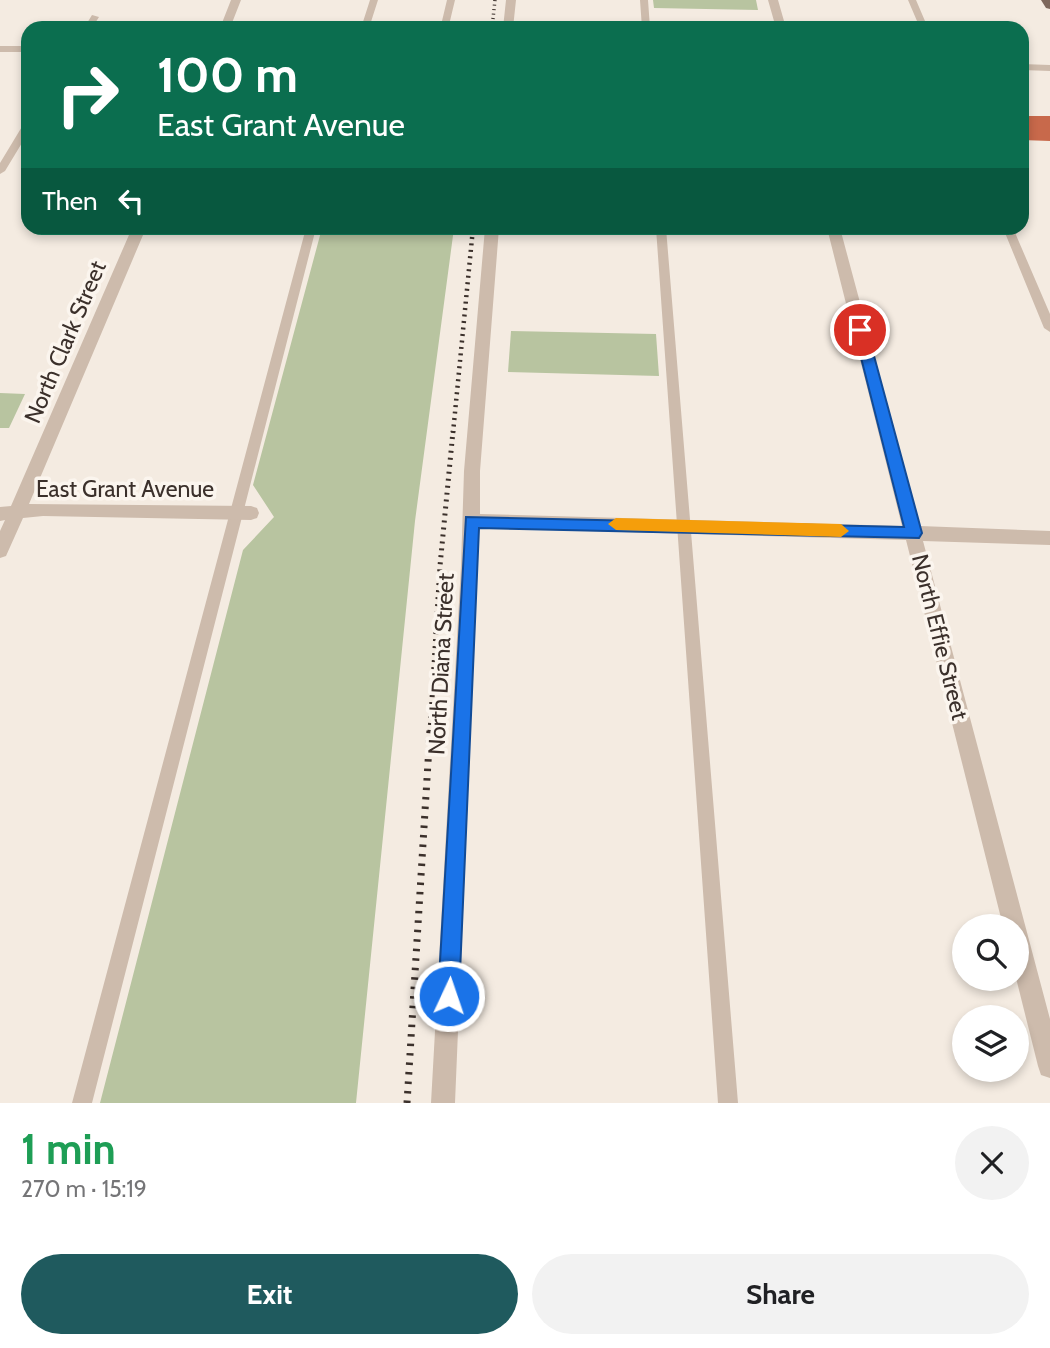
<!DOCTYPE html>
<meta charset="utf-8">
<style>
:root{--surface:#fff;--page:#f2f2f2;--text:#202124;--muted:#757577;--accent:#1f5a5e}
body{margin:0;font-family:Cabin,sans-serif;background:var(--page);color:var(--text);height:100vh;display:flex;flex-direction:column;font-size:26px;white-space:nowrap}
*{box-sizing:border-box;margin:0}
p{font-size:23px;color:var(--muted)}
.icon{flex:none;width:38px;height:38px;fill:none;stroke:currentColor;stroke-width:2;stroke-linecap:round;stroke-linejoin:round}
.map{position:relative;height:1103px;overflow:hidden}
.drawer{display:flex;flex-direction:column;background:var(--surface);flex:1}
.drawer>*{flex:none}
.top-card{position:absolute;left:21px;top:21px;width:1008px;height:214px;border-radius:21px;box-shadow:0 4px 10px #0003;background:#0b6e4f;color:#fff;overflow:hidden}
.tools{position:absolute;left:952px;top:914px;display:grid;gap:14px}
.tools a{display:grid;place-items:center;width:77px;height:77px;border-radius:50%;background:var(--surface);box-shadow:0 4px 10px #0003;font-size:35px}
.pin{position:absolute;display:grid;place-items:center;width:60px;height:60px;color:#fff;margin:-30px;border:4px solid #fff;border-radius:50%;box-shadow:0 2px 7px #0007}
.me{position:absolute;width:77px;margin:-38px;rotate:3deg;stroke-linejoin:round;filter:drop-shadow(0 0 5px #0008)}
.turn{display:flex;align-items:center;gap:24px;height:147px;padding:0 21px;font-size:32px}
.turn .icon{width:91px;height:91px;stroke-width:2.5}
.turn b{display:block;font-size:49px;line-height:60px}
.then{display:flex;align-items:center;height:66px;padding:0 21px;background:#0003;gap:14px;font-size:26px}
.round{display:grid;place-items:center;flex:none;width:74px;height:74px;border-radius:37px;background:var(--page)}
.head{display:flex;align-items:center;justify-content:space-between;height:119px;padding:0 21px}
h1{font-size:42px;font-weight:700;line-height:52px;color:#1e9e55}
.action{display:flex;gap:14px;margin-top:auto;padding:14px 21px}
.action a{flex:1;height:80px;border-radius:42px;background:var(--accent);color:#fff;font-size:28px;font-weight:700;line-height:80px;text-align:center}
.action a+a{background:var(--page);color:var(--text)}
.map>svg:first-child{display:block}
.green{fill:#b8c4a0}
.building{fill:#c8694b}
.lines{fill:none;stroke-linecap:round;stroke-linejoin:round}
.service{fill:#cdbbac;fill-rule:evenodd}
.minor{fill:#cdbbac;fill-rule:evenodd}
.primary{fill:#7d675c;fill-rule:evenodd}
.rail-far3{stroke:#3b302b;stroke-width:3.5;stroke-dasharray:1 3.5;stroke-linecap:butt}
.rail-far2{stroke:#3b302b;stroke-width:4.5;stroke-dasharray:2 4.5;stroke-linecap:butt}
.rail-far1{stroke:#3b302b;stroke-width:5;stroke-dasharray:2 5;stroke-linecap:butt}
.rail{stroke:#3b302b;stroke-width:7;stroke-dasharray:2.5 7;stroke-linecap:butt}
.route{fill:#1a73e8;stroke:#114b97;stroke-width:2}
.slow{fill:#f59e0b}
.labels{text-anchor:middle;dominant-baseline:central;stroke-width:7;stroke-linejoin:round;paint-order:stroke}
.street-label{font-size:23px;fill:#3b302b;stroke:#fbf5ee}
</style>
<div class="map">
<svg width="1050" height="1103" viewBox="0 0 1050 1103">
<rect width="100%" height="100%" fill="#f4ebe1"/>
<path class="green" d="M653 0H756L758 10 654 8Z
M322 228H454L415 521 356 1103H100L243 550 274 517 253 485Z
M511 331 656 334 659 376 508 372Z
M0 393 25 394 9 428H0Z"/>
<path class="building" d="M1022 116H1050V141L1022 140Z"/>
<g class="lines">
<path class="service" d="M370 0H378L369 28H361Z
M447 0H455L449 25 390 28 394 25 442 21Z
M640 0H648L650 28H642Z
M908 0H916L928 28H920Z
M92 15 99 17 92 28H84Z
M28 122V133L5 171 0 174V163L23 125Z
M306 228H316L92 1103H72Z
M656 228H666L738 1103H718Z
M1003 228H1013L1050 314V332L1044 328Z"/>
<path class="minor" d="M231 0H241L230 28H220Z
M506 0H516L513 28H503Z
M768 0H778L786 28H776Z
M0 46H28V52H0Z
M1022 64 1050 65V71L1022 70Z
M132 228H146L29 504 251 506 257 508 259 513 257 518 251 520 43 516 23 518 6 556 0 558V531L5 520 0 521V507L11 506Z
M485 228H499L480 471V514L902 526 827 228H840L920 526 1050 531V545L923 541 1050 1019V1078L1041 1075 1038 1066 1016 978 1017 926H1003L906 540 479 528 455 1103H431L461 566 464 471Z"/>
<path class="primary" d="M1041 0H1050V9L1046 8Z"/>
<path class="rail-far3" d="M492 28 495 0"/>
<path class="rail-far2" d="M453 433 473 228"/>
<path class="rail-far1" d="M430 732 440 566 453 431"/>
<path class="rail" d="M407 1103 430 730"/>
</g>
<path class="route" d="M860 325 867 330 922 533 919 538 479 528 459 996 456 1003 449 1006 441 1003 438 996 466 517 904 527 854 330Z"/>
<path class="slow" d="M616 518 841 524 849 531 841 537 616 530 608 524Z"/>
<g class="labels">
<g class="street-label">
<text transform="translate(65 342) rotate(-67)">North Clark Street</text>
<text x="125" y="489">East Grant Avenue</text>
<text transform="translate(940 637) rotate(76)">North Effie Street</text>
<text transform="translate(441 664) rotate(-87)">North Diana Street</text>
</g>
</g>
</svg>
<div class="tools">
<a><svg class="icon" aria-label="search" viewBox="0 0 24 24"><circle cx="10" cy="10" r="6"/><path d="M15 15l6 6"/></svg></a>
<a><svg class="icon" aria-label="layers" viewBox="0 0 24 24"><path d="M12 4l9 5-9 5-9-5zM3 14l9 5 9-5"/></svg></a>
</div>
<div class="pin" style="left:860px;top:330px;background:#d93025"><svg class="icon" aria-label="arrive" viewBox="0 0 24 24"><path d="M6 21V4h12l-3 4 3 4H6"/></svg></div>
<svg class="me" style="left:449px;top:996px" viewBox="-20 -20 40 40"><circle r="17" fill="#1a73e8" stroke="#fff" stroke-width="3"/><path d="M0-11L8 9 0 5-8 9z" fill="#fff"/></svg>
<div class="top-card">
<div class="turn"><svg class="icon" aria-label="right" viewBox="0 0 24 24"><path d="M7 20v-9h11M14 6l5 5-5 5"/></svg><div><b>100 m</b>East Grant Avenue</div></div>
<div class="then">Then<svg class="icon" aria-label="left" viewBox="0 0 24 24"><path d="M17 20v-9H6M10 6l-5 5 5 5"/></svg></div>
</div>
</div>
<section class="drawer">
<div class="head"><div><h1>1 min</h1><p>270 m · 15:19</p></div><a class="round"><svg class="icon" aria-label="close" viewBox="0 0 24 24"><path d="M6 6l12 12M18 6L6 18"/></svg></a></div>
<div class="action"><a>Exit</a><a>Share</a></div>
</section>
